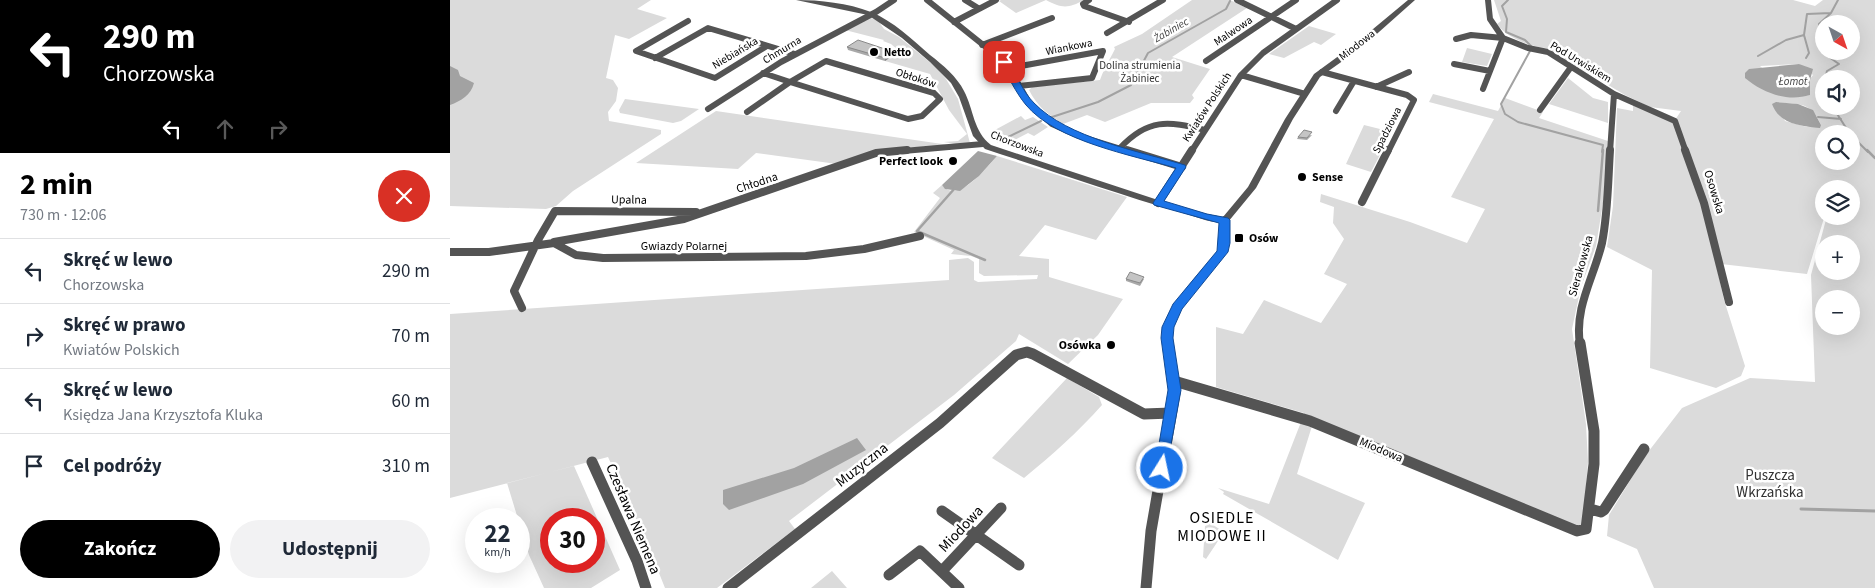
<!DOCTYPE html>
<html lang="pl">
<meta charset="utf-8">
<style>
:root{--surface:#fff;--page:#f2f2f3;--text:#1f2937;--muted:#747a83;--line:#e0e1e3;--accent:#000}
body{margin:0;font-family:"Source Sans 3",sans-serif;background:var(--page);color:var(--text);height:100vh;display:flex;flex-direction:column;font-size:19px;white-space:nowrap}
*{box-sizing:border-box;margin:0}
p{font-size:16px;color:var(--muted)}
.icon{flex:none;width:28px;height:28px;fill:none;stroke:currentColor;stroke-width:2;stroke-linecap:round;stroke-linejoin:round}
.map{position:relative;flex:1;overflow:hidden}
.panel{display:flex;flex-direction:column;background:var(--surface);width:450px}
.panel>*{flex:none}
.guide{background:#000;color:#fff;overflow:hidden}
.needle{width:32px;rotate:140deg}
.controls{position:absolute;left:1365px;top:15px;display:grid;gap:10px}
.controls a{display:grid;place-items:center;width:45px;height:45px;border-radius:50%;background:var(--surface);box-shadow:0 5px 20px #0002;font-size:25px}
.speed{position:absolute;left:15px;top:508px;display:flex;gap:10px;font-size:25px;font-weight:700;text-align:center}
.speed>*{display:grid;place-content:center;width:65px;height:65px;border-radius:50%;background:var(--surface);box-shadow:0 5px 20px #0002;line-height:1}
.speed small{font-size:12px;font-weight:400}
.speed .limit{border:8px solid #d22;background:#fff;color:#111}
.pin{position:absolute;display:grid;place-items:center;width:42px;height:42px;color:#fff;margin:-21px;border-radius:10px;box-shadow:0 2px 8px #0006}
.me{position:absolute;width:55px;margin:-28px;rotate:10deg;stroke-linejoin:round;filter:drop-shadow(0 0 4px #0008)}
.turn{display:flex;align-items:center;gap:18px;height:105px;padding:0 20px;font-size:22px}
.turn .icon{width:65px;height:65px;stroke-width:2.5}
.turn b{display:block;font-size:35px;line-height:42px}
.lanes{display:flex;align-items:center;height:48px;padding:0 20px;background:#0003;justify-content:center;gap:25px;direction:ltr}
.lanes .off{opacity:.35}
.round{display:grid;place-items:center;flex:none;width:52px;height:52px;border-radius:26px;background:var(--page)}
.headline{display:flex;align-items:center;justify-content:space-between;height:85px;padding:0 20px}
h1{font-size:30px;font-weight:700;line-height:38px;color:var(--accent)}
.action{display:flex;gap:10px;margin-top:auto;padding:10px 20px}
.action a{flex:1;height:58px;border-radius:30px;background:var(--accent);color:#fff;font-size:20px;font-weight:700;line-height:58px;text-align:center}
.action a+a{background:var(--page);color:var(--text)}
ul{padding:0;list-style:none}
li{display:flex;align-items:center;gap:15px;height:65px;padding:0 20px;border-top:1px solid var(--line)}
li div{flex:1}
li b{display:block;font-size:19px}
li em{font-style:normal}
main{display:flex;flex:1;min-height:0}
.map>svg:first-child{display:block}
.green{fill:#dbdbdb;fill-rule:evenodd}
.water{fill:#a2a2a2}
.lines{fill:none;stroke-linecap:round;stroke-linejoin:round}
.stream-far2{stroke:#a2a2a2;stroke-width:2}
.stream-far1{stroke:#a2a2a2;stroke-width:2.5}
.stream{stroke:#a2a2a2;stroke-width:3}
.minor-far2{stroke:#545454;stroke-width:6}
.minor-far1{stroke:#545454;stroke-width:8}
.minor{stroke:#545454;stroke-width:11}
.tertiary{fill:#545454;fill-rule:evenodd}
.wall{fill:#a9a9a9}
.shaded-wall{fill:#898989}
.building{fill:#c4c4c4;stroke:#898989}
.route{fill:#1a73e8;stroke:#114b97}
.poi-dot{fill:#000;stroke:#fff;stroke-width:2}
.labels{text-anchor:middle;dominant-baseline:central;stroke-width:5;stroke-linejoin:round;paint-order:stroke}
.far-water-label{font-size:11px;font-style:italic;fill:#434343;stroke:#fff}
.far-street-label{font-size:11px;fill:#000;stroke:#fff}
.far-poi-label{font-size:11px;font-weight:bold;fill:#000;stroke:#fff;text-anchor:start}
.far-park-label{font-size:11px;fill:#323232;stroke:#fff}
.poi-label{font-size:12px;font-weight:bold;fill:#000;stroke:#fff;text-anchor:end}
.street-label{font-size:12px;fill:#000;stroke:#fff}
.near-street-label{font-size:15px;fill:#000;stroke:#fff}
.near-park-label{font-size:15px;fill:#323232;stroke:#fff}
.near-neighbourhood-label{font-size:16px;letter-spacing:1px;fill:#000;stroke:#fff}
</style>
<main>
<section class="panel">
<div class="guide">
<div class="turn"><svg class="icon" aria-label="left" viewBox="0 0 24 24"><path d="M17 20v-9H6M10 6l-5 5 5 5"/></svg><div><b>290 m</b>Chorzowska</div></div>
<div class="lanes"><svg class="icon" aria-label="left" viewBox="0 0 24 24"><path d="M17 20v-9H6M10 6l-5 5 5 5"/></svg><svg class="icon off" aria-label="ahead" viewBox="0 0 24 24"><path d="M12 20V5M6 11l6-6 6 6"/></svg><svg class="icon off" aria-label="right" viewBox="0 0 24 24"><path d="M7 20v-9h11M14 6l5 5-5 5"/></svg></div>
</div>
<div class="headline"><div><h1>2 min</h1><p>730 m · 12:06</p></div><a class="round" style="background:#d93025;color:#fff"><svg class="icon" aria-label="close" viewBox="0 0 24 24"><path d="M6 6l12 12M18 6L6 18"/></svg></a></div>
<ul>
<li><svg class="icon" aria-label="left" viewBox="0 0 24 24"><path d="M17 20v-9H6M10 6l-5 5 5 5"/></svg><div><b>Skręć w lewo</b><p>Chorzowska</p></div><em>290 m</em></li>
<li><svg class="icon" aria-label="right" viewBox="0 0 24 24"><path d="M7 20v-9h11M14 6l5 5-5 5"/></svg><div><b>Skręć w prawo</b><p>Kwiatów Polskich</p></div><em>70 m</em></li>
<li><svg class="icon" aria-label="left" viewBox="0 0 24 24"><path d="M17 20v-9H6M10 6l-5 5 5 5"/></svg><div><b>Skręć w lewo</b><p>Księdza Jana Krzysztofa Kluka</p></div><em>60 m</em></li>
<li><svg class="icon" aria-label="arrive" viewBox="0 0 24 24"><path d="M6 21V4h12l-3 4 3 4H6"/></svg><div><b>Cel podróży</b></div><em>310 m</em></li>
</ul>
<div class="action"><a>Zakończ</a><a>Udostępnij</a></div>
</section>
<div class="map">
<svg width="1425" height="588" viewBox="0 0 1425 588">
<rect width="100%" height="100%" fill="#fff"/>
<path class="green" d="M0 0H201L187 9 217 18 179 39 165 35 156 78 163 80 168 88 166 101 158 112 159 121 211 130V134L123 191 106 206 96 209 0 206Z
M551 0H634C618 9 611 8 596 0L566 13 549 1Z
M742 0H780L797 8 722 57 760 69 742 95 744 98 740 103H701L655 122 637 115 613 124C598 115 587 106 579 90L582 87 650 80C655 66 659 61 665 49L664 47 692 34Z
M1044 0H1343L1365 6 1373 0H1425V588H1204L1187 549 1157 536 1159 515 1195 456 1232 408 1300 378 1365 382 1361 275 1377 216H1401V189H1374V218L1357 274 1271 264 1225 120 1231 111 1200 107 1175 95 1096 48C1080 47 1056 37 1047 24L1051 21ZM1374 24H1401V51H1374ZM1349 64 1363 75 1359 80 1360 95 1344 97 1310 66ZM1374 79H1401V106H1374ZM1326 102C1350 105 1361 101 1371 125L1357 127 1335 121ZM1374 134H1401V161H1374ZM1374 244H1401V271H1374ZM1374 299H1401V326H1374Z
M420 18 427 19 434 29 449 37 487 68 496 79 508 99 520 143 512 145 494 142 508 141 517 134 499 110 480 74 435 61 449 51 441 44 433 41 434 40 395 30Z
M859 26 886 34 871 45 864 42 834 58 819 54Z
M1017 48 1042 54 1037 66 1012 62Z
M1118 78 1143 98 1158 102V123L1099 104Z
M983 94 1048 111 1055 98 1093 112 1089 118 1158 141 1154 197 1146 246 1131 287 1122 329 1136 424 1138 462 1133 525 1127 528 854 415V413L766 387V327L793 334 814 300 871 323 897 284 874 274 894 239 883 223 884 207 870 202 871 194 960 222 1017 243 1035 209 1001 197 1044 119 979 102Z
M175 99 249 109 231 121 223 123 170 113 169 110Z
M1183 104 1224 121 1252 202 1274 300 1295 366 1291 376 1266 388 1200 368 1202 270 1157 247 1163 206 1167 108 1183 111Z
M266 111 499 145 443 149 387 164 306 153 288 169 186 163Z
M571 116 575 120 583 117 598 127 584 136 578 133 559 143 543 131Z
M914 125 942 132 921 172 896 164Z
M547 156 677 197 646 240 595 225 569 256 599 259V277L673 299 648 335 618 364 569 334 566 341 504 395 339 521 345 529 267 588H215L197 543 158 457 0 498V314L499 280V260L518 258 524 262V280L528 282 587 279 588 275 534 276 529 273V259L521 256 501 254 504 250 464 232 490 198 483 193 492 185C508 205 536 168 547 156Z
M617 378 649 397 652 405C628 432 602 455 574 478L542 458Z
M851 422 862 426 847 474 915 503 888 560 773 494 774 492 768 488 819 504Z
M124 466 170 570 141 588H94L79 555 57 483ZM101 519H144V561H101Z
M760 523 774 532 756 559 753 557 755 526Z
M382 571 397 588H361Z"/>
<path class="water" d="M1349 64 1363 69 1360 80V95C1337 102 1313 93 1295 78V73L1299 69Z
M0 66 8 70 10 76 24 83C21 95 11 101 0 105Z
M1326 102 1348 104 1363 110 1371 125 1370 128C1351 126 1329 124 1322 104Z
M528 151 547 156 529 176 510 191 495 189 492 185Z
M407 438 416 450 353 484 279 510 273 504V490L344 468Z"/>
<g class="lines">
<path class="stream-far2" d="M1058 0 1052 6 1057 19 1056 32 1075 40 1082 47
M1354 35 1359 53 1356 58
M1374 45 1371 42 1369 24 1381 13 1388 0
M1080 51 1051 104 1055 114 1068 122 1153 145 1152 152
M1308 56 1336 40 1354 35 1357 14 1381 13
M1375 79 1377 71 1389 64 1376 55 1381 53 1380 51
M1374 84V91
M1382 106 1400 134
M1368 117 1391 119
M599 118 648 102 681 85 698 53 776 9 780 1
M1401 135 1418 152
M548 142 591 121"/>
<path class="stream-far1" d="M1417 150 1425 158
M505 188 467 231 535 260
M1148 211 1153 150"/>
<path class="stream" d="M1351 509 1425 511"/>
<path class="minor-far2" d="M477 0 557 64 579 103 602 124 629 136 681 152
M515 0 528 8
M639 0 633 4 634 6 679 22
M787 0 846 29
M1038 0 1040 19 1053 38 1078 48 1098 52 1164 94 1225 121 1236 152
M238 21 186 51 265 78 317 46
M504 22 546 0
M657 33 713 0
M1006 39 1021 35 1053 38 1033 89
M532 45 602 18
M205 58 258 28 345 54
M376 61 484 93 490 99 472 116 458 119 340 82Z
M756 61 846 0
M1004 64 1040 71
M560 68 653 51 642 78 569 86
M872 72 957 95 964 100 938 152
M313 73 340 82
M791 75 855 94
M926 87 959 72
M258 109 331 62 426 12 444 0
M1090 110 1121 67
M886 111 904 81
M297 112 340 82
M670 148C698 118 718 121 755 130
M442 152 533 144
M741 152 791 75 813 53 887 0
M1160 152 1164 94"/>
<path class="minor-far1" d="M677 150 732 167
M1235 150 1254 203 1279 302
M912 202 938 150
M708 203 742 150
M104 242 234 219 426 153 457 150
M0 252H39L104 243 126 255 153 258 356 256 414 249 470 236
M72 308 64 291 88 240 105 211 246 212
M718 344C713 312 753 276 772 252L775 243V220
M1130 344C1124 308 1144 277 1152 243 1158 213 1158 181 1160 150"/>
<path class="minor" d="M724 381 860 421 1127 531 1136 529 1144 464V431L1130 343
M142 462 187 561 196 588
M1140 509 1151 512 1154 510 1194 449
M492 511 569 565
M492 571 551 508
M439 575 470 551 509 588
M278 588 490 423 566 355 577 352 583 354 694 414 721 413
M696 588 701 531 725 393 718 343"/>
<path class="tertiary" d="M346 0C370 0 398 3 421 12 443 21 463 40 480 55 493 65 507 77 514 91 524 110 523 131 541 145L711 201 757 214 773 217 798 187 835 119 864 74 905 44 958 0H965L911 48 870 77 843 119 806 188 778 222C764 225 744 216 730 212 664 193 600 170 535 149L523 136 509 97 501 83 480 62 452 38 418 15Z"/>
</g>
<path class="wall" d="M397 47 444 52 445 54 435 61 398 50Z
M862 135 857 140 847 139 848 137Z
M676 279H694L690 286 676 281Z"/>
<path class="shaded-wall" d="M444 52 445 54 435 61V58Z"/>
<path class="building" d="M408 40 444 52 435 58 397 47Z
M854 130 862 132 857 138 848 137Z
M680 272 694 277 690 283 676 279Z"/>
<path class="route" d="M552 60H557C566 74 573 92 584 103 618 138 688 151 735 165L736 167 714 201 757 214 778 218 780 220V243L778 252 732 309 724 327 723 338 731 390 716 472 712 474 707 472 705 468 718 390 711 338 712 327 723 304 767 251 769 223 704 205 703 203 726 168C681 155 606 141 576 105 566 93 558 76 550 62Z"/>
<g class="poi-dot">
<circle cx="424" cy="52" r="5"/>
<circle cx="503" cy="161" r="5"/>
<circle cx="852" cy="177" r="5"/>
<rect x="784" y="233" width="10" height="10" rx="2.5"/>
<circle cx="661" cy="345" r="5"/>
</g>
<g class="labels">
<g class="far-water-label">
<text transform="translate(721 30) rotate(-30)">Żabiniec</text>
<text x="1343" y="81">Łomot</text>
</g>
<g class="far-street-label">
<text transform="translate(783 31) rotate(-34)">Malwowa</text>
<text transform="translate(907 45) rotate(-38)">Miodowa</text>
<text transform="translate(619 47) rotate(-11)">Wiankowa</text>
<text transform="translate(332 50) rotate(-31)">Chmurna</text>
<text transform="translate(285 53) rotate(-31)">Niebiańska</text>
<text transform="translate(1131 62) rotate(31)">Pod Urwiskiem</text>
<text transform="translate(466 78) rotate(18)">Obłoków</text>
<text transform="translate(757 107) rotate(-57)">Kwiatów Polskich</text>
<text transform="translate(937 130) rotate(-63)">Spadziowa</text>
<text transform="translate(567 144) rotate(21)">Chorzowska</text>
</g>
<g class="far-poi-label">
<text x="434" y="52">Netto</text>
</g>
<g class="far-park-label">
<text x="690" y="65">Dolina strumienia<tspan x="690" dy="13">Żabiniec</tspan></text>
</g>
<g class="poi-label">
<text x="493" y="161">Perfect look</text>
<text x="862" y="177" text-anchor="start">Sense</text>
<text x="799" y="238" text-anchor="start">Osów</text>
<text x="651" y="345">Osówka</text>
</g>
<g class="street-label">
<text transform="translate(307 183) rotate(-18)">Chłodna</text>
<text transform="translate(1264 192) rotate(73)">Osowska</text>
<text transform="translate(179 200) rotate(1)">Upalna</text>
<text x="234" y="246">Gwiazdy Polarnej</text>
<text transform="translate(1131 266) rotate(-74)">Sierakowska</text>
<text transform="translate(931 450) rotate(23)">Miodowa</text>
</g>
<g class="near-street-label">
<text transform="translate(412 465) rotate(-38)">Muzyczna</text>
<text transform="translate(183 519) rotate(67)">Czesława Niemena</text>
<text transform="translate(511 529) rotate(-47)">Miodowa</text>
</g>
<g class="near-park-label">
<text x="1320" y="475">Puszcza<tspan x="1320" dy="17">Wkrzańska</tspan></text>
</g>
<g class="near-neighbourhood-label">
<text x="772" y="518">OSIEDLE<tspan x="772" dy="18">MIODOWE II</tspan></text>
</g>
</g>
</svg>
<div class="controls">
<a><svg class="needle" viewBox="-14 -14 28 28"><path d="M0-13l5 13h-10z" fill="#e53935"/><path d="M0 13l5-13h-10z" fill="#747a83"/></svg></a>
<a><svg class="icon" aria-label="sound" viewBox="0 0 24 24"><path d="M4 9h4l5-4v14l-5-4H4zM17 9q2 3 0 6"/></svg></a>
<a><svg class="icon" aria-label="search" viewBox="0 0 24 24"><circle cx="10" cy="10" r="6"/><path d="M15 15l6 6"/></svg></a>
<a><svg class="icon" aria-label="layers" viewBox="0 0 24 24"><path d="M12 4l9 5-9 5-9-5zM3 14l9 5 9-5"/></svg></a>
<a>+</a>
<a>−</a>
</div>
<div class="speed"><div>22<small>km/h</small></div><div class="limit">30</div></div>
<div class="pin" style="left:554px;top:62px;background:#d93025"><svg class="icon" aria-label="arrive" viewBox="0 0 24 24"><path d="M6 21V4h12l-3 4 3 4H6"/></svg></div>
<svg class="me" style="left:712px;top:468px" viewBox="-20 -20 40 40"><circle r="17" fill="#1a73e8" stroke="#fff" stroke-width="3"/><path d="M0-11L8 9 0 5-8 9z" fill="#fff"/></svg>
</div>
</main>
